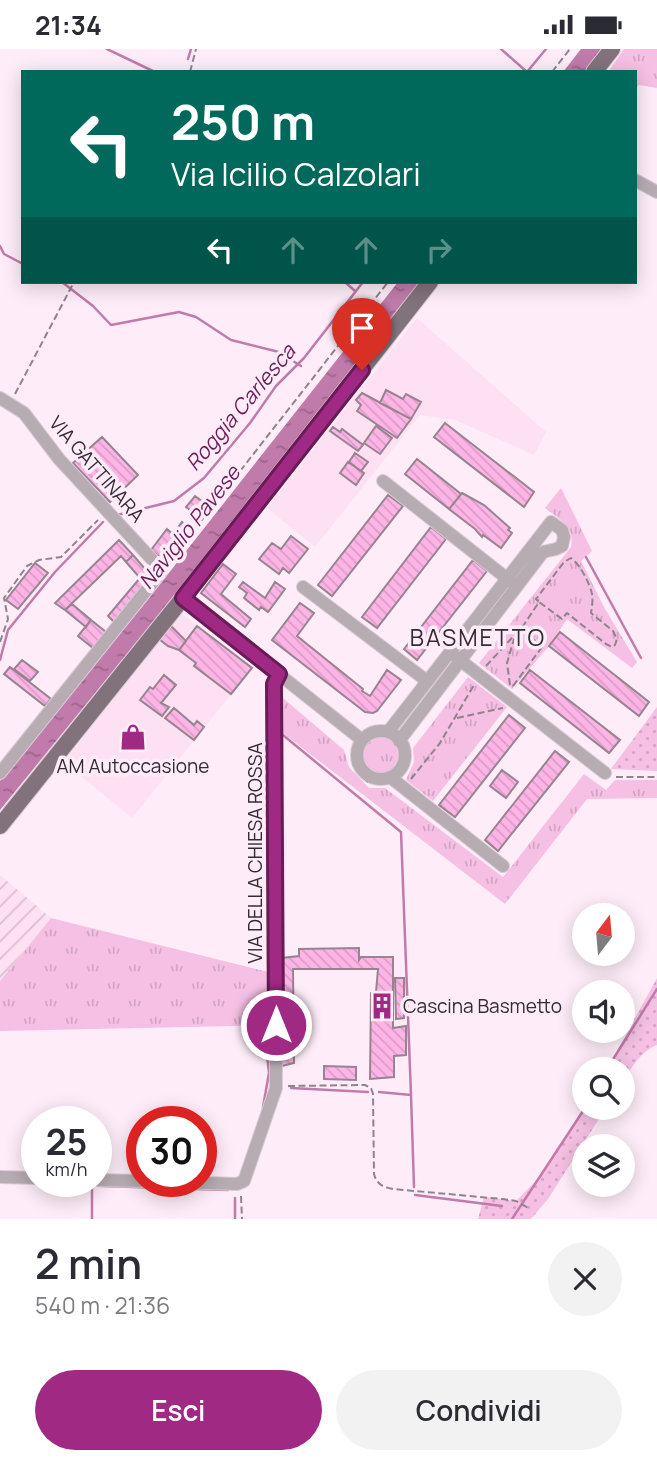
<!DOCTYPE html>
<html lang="it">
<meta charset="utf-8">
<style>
:root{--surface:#fff;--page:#f2f2f3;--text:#2b2b33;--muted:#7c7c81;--accent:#a02a83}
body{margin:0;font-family:Manrope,sans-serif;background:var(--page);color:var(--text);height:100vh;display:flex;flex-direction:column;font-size:26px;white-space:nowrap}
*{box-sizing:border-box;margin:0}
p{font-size:23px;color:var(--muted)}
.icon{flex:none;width:38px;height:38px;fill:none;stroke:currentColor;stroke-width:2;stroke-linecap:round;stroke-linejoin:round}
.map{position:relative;height:1170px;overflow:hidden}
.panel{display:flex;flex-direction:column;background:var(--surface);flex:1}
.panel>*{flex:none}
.guide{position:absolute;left:21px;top:21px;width:616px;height:214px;border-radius:0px;box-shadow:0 4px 18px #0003;background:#00695c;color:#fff;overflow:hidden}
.needle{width:46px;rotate:16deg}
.buttons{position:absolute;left:572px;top:854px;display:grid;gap:14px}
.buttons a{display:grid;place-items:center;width:63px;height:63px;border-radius:50%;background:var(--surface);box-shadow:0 4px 18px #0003;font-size:35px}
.speed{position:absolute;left:21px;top:1057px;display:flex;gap:14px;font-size:35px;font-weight:700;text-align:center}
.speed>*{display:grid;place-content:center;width:91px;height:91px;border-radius:50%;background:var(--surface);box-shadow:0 4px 18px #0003;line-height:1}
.speed small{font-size:18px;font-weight:400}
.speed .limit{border:10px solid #d22;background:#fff;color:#111}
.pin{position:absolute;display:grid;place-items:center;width:60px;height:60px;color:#fff;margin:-72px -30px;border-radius:50% 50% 50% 0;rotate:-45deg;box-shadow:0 0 7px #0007}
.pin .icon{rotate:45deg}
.me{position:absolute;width:77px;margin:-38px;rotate:0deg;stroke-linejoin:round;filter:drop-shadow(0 0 5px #0008)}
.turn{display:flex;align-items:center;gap:24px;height:147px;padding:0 35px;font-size:32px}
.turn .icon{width:91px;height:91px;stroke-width:2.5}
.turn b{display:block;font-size:49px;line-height:60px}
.lanes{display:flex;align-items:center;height:66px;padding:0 35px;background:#0003;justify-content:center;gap:35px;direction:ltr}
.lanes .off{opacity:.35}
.round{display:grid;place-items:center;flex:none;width:74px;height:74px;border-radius:37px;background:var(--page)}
.head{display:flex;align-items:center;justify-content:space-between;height:119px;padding:0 35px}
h1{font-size:42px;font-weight:600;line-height:52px}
.action{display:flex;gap:14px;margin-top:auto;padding:14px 35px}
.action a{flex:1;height:80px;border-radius:42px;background:var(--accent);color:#fff;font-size:28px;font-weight:600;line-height:80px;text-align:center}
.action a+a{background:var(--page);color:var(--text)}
.status{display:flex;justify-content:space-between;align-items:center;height:49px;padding:0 35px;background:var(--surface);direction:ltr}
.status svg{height:19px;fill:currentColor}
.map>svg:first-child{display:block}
.built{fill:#fde0f2}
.industrial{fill:url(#industrial-furrows)}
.grass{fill:url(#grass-tufts)}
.garden{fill:url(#garden-dots)}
.pitch{fill:#f5c0e3}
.water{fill:url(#water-ripples)}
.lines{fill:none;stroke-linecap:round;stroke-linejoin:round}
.stream{stroke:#c07baa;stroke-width:2.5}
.building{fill:url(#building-back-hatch);stroke:#978490;stroke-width:2}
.minor-casing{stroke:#dacad4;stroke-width:14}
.major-casing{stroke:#dacad4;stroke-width:18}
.path{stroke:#90838c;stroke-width:2;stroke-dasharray:7 3.5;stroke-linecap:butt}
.minor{stroke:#b6acb2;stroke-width:12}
.major{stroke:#82727c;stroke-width:16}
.route-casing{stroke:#681b55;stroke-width:18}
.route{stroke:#a02a83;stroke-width:12}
.labels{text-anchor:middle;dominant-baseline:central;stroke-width:7;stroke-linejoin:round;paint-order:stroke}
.street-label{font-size:19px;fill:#342c32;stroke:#feedf8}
.poi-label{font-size:19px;fill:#342c32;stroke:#feedf8}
.water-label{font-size:21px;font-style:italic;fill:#6d1c59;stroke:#feedf8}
.quarter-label{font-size:23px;letter-spacing:2px;fill:#342c32;stroke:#feedf8}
</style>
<div class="status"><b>21:34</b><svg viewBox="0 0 49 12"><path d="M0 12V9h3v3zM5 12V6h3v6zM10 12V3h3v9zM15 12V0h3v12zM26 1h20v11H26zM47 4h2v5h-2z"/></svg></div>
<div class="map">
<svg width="657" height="1170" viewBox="0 0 657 1170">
<defs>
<pattern id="industrial-furrows" width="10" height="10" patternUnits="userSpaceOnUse" patternTransform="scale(1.75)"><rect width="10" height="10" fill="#fde0f2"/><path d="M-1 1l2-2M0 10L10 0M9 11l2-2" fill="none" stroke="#d9c0d0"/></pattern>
<pattern id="grass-tufts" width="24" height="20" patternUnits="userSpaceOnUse" patternTransform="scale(1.75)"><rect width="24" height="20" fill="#f5c0e3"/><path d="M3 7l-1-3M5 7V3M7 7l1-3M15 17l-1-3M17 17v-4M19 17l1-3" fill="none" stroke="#d3a5c3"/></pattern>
<pattern id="garden-dots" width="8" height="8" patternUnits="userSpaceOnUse" patternTransform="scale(1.75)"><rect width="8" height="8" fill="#f5c0e3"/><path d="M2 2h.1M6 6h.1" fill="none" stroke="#d3a5c3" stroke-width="1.8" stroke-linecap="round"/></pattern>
<pattern id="water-ripples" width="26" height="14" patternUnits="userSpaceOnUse" patternTransform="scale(1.75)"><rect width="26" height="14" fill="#c07baa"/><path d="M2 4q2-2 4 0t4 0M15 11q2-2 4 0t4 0" fill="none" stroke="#9d658b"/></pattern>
<pattern id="building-back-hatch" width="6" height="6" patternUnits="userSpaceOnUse" patternTransform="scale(1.75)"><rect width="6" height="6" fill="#feb5e6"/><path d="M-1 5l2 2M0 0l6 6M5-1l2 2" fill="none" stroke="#da9cc6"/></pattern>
</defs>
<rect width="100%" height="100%" fill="#feedf8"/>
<path class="built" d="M417 269 546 383 534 406 455 371 420 366 315 498 267 459Z
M181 564 252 619 132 769 64 713Z"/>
<path class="industrial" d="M0 826 51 869 0 932Z"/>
<path class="grass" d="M624 0H657V39L639 36 635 40V23H608Z
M561 439 592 502 581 512 605 560 637 613 632 619 567 570 549 597 512 640 479 614 571 498C575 477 559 470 545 459Z
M468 628 507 658 433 752 406 731 414 713 413 699Z
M283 649 344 701 349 718 369 739H385L503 828 584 725 606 741 615 731H657V749L587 750 505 855 279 681Z
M362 706a18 18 0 1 1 36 0a18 18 0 1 1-36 0Z
M51 869 276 925V976L0 982V932Z"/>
<path class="garden" d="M657 658V722L611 720Z
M657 929V996C641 1002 632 1018 623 1032V1020H607Z
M585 1059H606L548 1150 531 1170H478L484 1148 516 1152 539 1129Z"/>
<path class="pitch" d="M566 522 582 534 560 564 544 552Z"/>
<path class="water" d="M581 0H604L586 23H563Z
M398 233H421L161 563 0 761V732L146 553Z"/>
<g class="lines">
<path class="stream" d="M107 0 155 23
M501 0 527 23
M188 10 191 0
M527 23 546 0
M0 197 4 205 23 215
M62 233 93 257 111 276 179 263 196 268 231 291 279 303 301 317
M345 233 355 242
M117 466 174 452 204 429 250 374 276 337 304 309 363 233
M586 508 641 609
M0 611 8 581 55 523 103 473
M278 682 401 783 411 1046
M264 969 268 954 269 930
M607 1020 657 940
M291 1039 368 1043
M379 1043 411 1046 414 1138
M263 1058 269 1024 264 979
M102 1137 228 1141
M415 1146 502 1157
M235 1149V1170
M92 1170V1139L95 1136
M512 1170 585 1059"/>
</g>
<path class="building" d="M386 341 403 350 406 345 421 353 411 370 380 354Z
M362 344 411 370 397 389 357 362 361 356 356 351Z
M445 374 534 443 524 458 434 388Z
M376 377 392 389 380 405 364 394Z
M333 378 340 383 342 380 363 396 358 402 330 382Z
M102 388 138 426 110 453 73 414Z
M355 404 368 413 361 422 349 413Z
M417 410 461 445 449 460 405 425Z
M348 413 364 424 356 436 340 424Z
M462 444 484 456 510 479 508 481 512 484 501 499 483 486 482 488 475 480 449 460Z
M388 446 403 457 332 547 318 536Z
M195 447 206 455 197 466 186 458Z
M182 473 189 478 179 490 173 485Z
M431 478 446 490 377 579 362 568Z
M167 480 179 490 163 511 151 501Z
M291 487 308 500 289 524 283 519 279 525 259 510 272 494 281 500Z
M119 491 133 506 126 513 121 507 65 561 55 554Z
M133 506 152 528 114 573 108 567 140 529 126 513Z
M473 511 487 522 417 611 404 600Z
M35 514 48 524 18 560 6 551Z
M223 515 236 525 221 545 251 570 245 578 201 544Z
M243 533 265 549 275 533 285 540 268 563 261 558 259 561 244 549 247 544 239 538Z
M300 554 314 564 297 587 363 640 362 642 370 647 387 621 401 631 377 662 373 664 365 663 272 591Z
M72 555 91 571 86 578 65 561Z
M91 571 106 583 93 599 78 587Z
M170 576 186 592 179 601 168 597 159 590Z
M197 577 252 619 231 645 194 617 196 614 179 601Z
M560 583 649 653 639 667 549 597Z
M22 611 38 623 30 632 14 620Z
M10 618 51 650 45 657 4 625Z
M530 621 620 691 609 704 520 634Z
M164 626 176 636 161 654 169 658 162 667 140 651 150 638 153 640Z
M174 659 194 676 197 672 204 678 194 691 165 669Z
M509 666 525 679 455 768 439 756Z
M555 702 569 713 498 802 485 791Z
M502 721 518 733 506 749 490 737Z
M359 899V911L361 908H393V979L406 977V1006L394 1007V1028L370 1030 371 944 376 943 378 920H293L294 1014 282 1017 281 909 299 907V900Z
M395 929H404V969L396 970Z
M324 1017 356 1018V1031L324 1030Z"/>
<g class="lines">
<g class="minor-casing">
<path id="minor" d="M635 131 657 143
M0 349 24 364 59 410 159 518 161 523 0 724
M383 432 514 535
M303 538 427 632
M183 549 362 691
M456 608 605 724
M357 706a24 24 0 1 1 48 0a24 24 0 1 1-48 0Z
M388 683 551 473 562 481 564 488 562 497 556 500 543 503 399 692
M390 728 503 817
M0 1128 37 1129
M96 1131 142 1132
M146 1132 237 1135 244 1132 276 1039 274 635 279 625"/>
</g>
<g class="major-casing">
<path id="major" d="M594 23 612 0
M0 777 183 549 430 233"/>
</g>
<path class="path" d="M190 23 196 0
M552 23 570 0
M15 345 74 233
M169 513 388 233
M0 593 8 570 4 549 27 517 39 511 61 508 98 471
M486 617 523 577 539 553 536 550 564 513 571 509C580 515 590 535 592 545 593 551 592 558 591 564L613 582 617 590 615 596 612 598 606 595 567 564 562 570 539 553
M510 636 507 614 514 590
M513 637 542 598 523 581
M457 669 503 659
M353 715 368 733
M616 728H657
M411 730 440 694 474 636
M288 1037 365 1036 371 1039 373 1045 374 1125C377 1136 383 1138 393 1140L502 1150 516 1152 530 1160
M241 1147 242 1170"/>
<use href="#minor" class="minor"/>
<use href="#major" class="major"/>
</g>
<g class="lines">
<g class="route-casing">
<path id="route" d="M276 976 274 635 279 625 183 549 362 321"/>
</g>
<use href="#route" class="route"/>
</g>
<defs>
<g id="shop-bare" transform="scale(2.1)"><path d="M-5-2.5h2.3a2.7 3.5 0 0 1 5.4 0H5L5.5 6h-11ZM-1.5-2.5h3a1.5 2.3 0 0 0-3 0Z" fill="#a02a83" stroke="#feedf8" stroke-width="2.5" paint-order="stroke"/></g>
<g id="building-bare" transform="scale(2.1)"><path d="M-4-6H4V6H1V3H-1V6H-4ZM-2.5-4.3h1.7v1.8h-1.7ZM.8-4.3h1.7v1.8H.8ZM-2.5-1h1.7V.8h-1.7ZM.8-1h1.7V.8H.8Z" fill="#a02a83" stroke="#feedf8" stroke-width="2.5" paint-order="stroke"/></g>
</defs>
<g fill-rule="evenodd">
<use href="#shop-bare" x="133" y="688"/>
<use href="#building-bare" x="382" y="957"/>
</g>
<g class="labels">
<g class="street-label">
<text transform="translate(97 420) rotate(49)">VIA GATTINARA</text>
<text transform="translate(255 804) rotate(-90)">VIA DELLA CHIESA ROSSA</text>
</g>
<g class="poi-label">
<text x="133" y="717">AM Autoccasione</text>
<text x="403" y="957" text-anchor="start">Cascina Basmetto</text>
</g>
<g class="water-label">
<text transform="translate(240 358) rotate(-50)">Roggia Carlesca</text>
<text transform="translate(189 478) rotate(-52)">Naviglio Pavese</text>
</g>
<g class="quarter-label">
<text x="478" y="588">BASMETTO</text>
</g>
</g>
</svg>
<div class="buttons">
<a><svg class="needle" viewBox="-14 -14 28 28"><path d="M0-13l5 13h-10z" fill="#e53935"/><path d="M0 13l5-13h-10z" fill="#7c7c81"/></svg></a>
<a><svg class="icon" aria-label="sound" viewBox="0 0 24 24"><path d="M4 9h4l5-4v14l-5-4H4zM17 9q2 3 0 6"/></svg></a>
<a><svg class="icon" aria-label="search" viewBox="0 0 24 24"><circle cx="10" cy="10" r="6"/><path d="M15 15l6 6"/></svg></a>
<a><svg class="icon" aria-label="layers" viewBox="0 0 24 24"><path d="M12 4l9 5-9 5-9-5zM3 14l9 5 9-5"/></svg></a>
</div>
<div class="speed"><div>25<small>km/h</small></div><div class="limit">30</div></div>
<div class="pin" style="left:362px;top:321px;background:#d93025"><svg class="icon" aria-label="arrive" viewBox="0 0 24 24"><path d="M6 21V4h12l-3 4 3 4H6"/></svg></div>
<svg class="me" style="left:276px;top:976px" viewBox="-20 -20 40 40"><circle r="17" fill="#a02a83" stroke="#fff" stroke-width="3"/><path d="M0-11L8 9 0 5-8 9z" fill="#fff"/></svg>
<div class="guide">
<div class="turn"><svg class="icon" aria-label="left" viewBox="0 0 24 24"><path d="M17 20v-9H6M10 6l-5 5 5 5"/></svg><div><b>250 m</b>Via Icilio Calzolari</div></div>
<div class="lanes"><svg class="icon" aria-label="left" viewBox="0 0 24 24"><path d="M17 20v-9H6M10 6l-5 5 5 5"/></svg><svg class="icon off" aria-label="ahead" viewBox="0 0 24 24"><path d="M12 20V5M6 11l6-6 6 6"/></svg><svg class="icon off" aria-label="ahead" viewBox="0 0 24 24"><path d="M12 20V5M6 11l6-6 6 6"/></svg><svg class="icon off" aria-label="right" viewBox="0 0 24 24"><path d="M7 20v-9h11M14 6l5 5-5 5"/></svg></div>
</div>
</div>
<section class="panel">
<div class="head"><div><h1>2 min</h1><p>540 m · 21:36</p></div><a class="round"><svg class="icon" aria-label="close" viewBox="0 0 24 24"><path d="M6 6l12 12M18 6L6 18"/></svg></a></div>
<div class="action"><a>Esci</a><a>Condividi</a></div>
</section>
